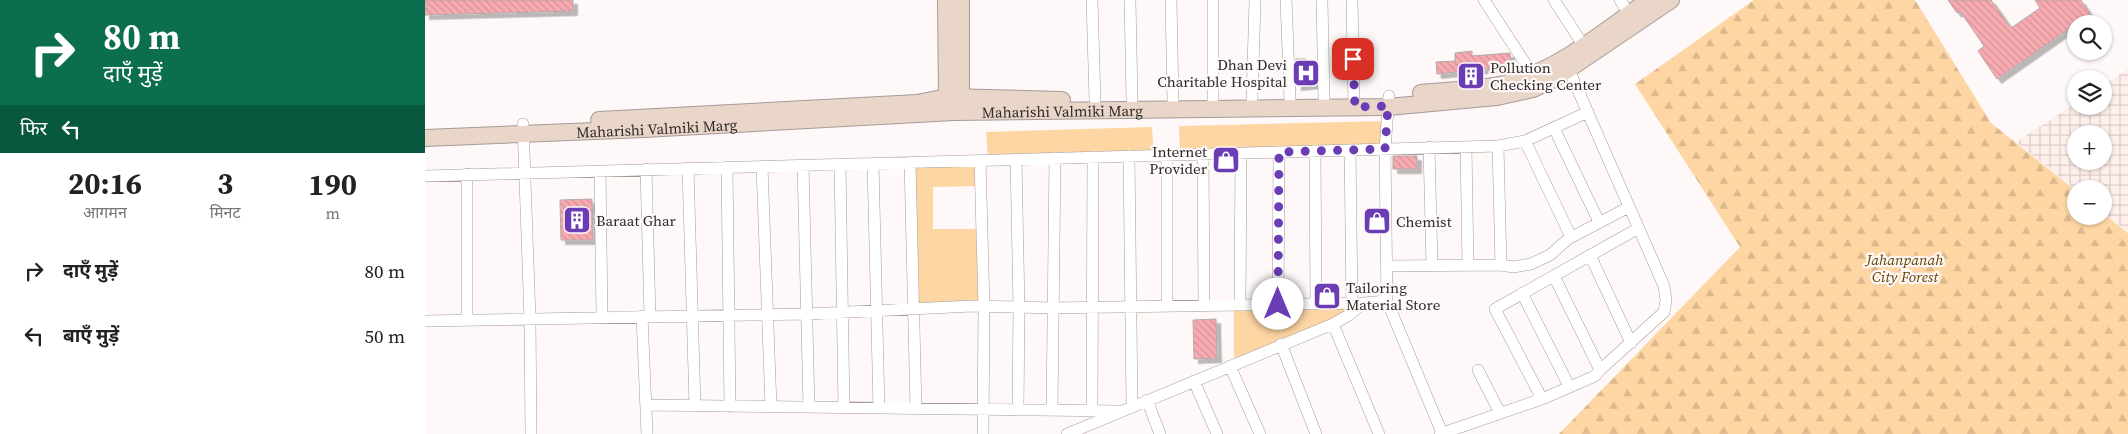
<!DOCTYPE html>
<html lang="hi">
<meta charset="utf-8">
<style>
:root{--surface:#fff;--page:#f6f6f6;--text:#222;--muted:#767676}
body{margin:0;font-family:"Source Serif 4","Noto Sans Devanagari",serif;background:var(--page);color:var(--text);height:100vh;display:flex;flex-direction:column;font-size:19px;white-space:nowrap}
*{box-sizing:border-box;margin:0}
p{font-size:16px;color:var(--muted)}
.icon{flex:none;width:28px;height:28px;fill:none;stroke:currentColor;stroke-width:2;stroke-linecap:round;stroke-linejoin:round}
.map{position:relative;flex:1;overflow:hidden}
.panel{display:flex;flex-direction:column;background:var(--surface);width:425px}
.panel>*{flex:none}
.hud{background:#0b6e4f;color:#fff;overflow:hidden}
.fabs{position:absolute;left:1642px;top:15px;display:grid;gap:10px}
.fabs a{display:grid;place-items:center;width:45px;height:45px;border-radius:50%;background:var(--surface);box-shadow:0 1px 4px #0004;font-size:25px}
.pin{position:absolute;display:grid;place-items:center;width:42px;height:42px;color:#fff;margin:-21px;border-radius:10px;box-shadow:0 2px 8px #0006}
.me{position:absolute;width:55px;margin:-28px;rotate:0deg;stroke-linejoin:round;filter:drop-shadow(0 0 4px #0008)}
.turn{display:flex;align-items:center;gap:18px;height:105px;padding:0 20px;font-size:22px}
.turn .icon{width:65px;height:65px;stroke-width:2.5}
.turn b{display:block;font-size:35px;line-height:42px}
.then{display:flex;align-items:center;height:48px;padding:0 20px;background:#0003;gap:10px;font-size:19px}
.eta{display:flex;justify-content:space-evenly;align-items:center;height:85px;text-align:center}
.eta b{font-size:30px;font-weight:700;line-height:35px}
ul{padding:0;list-style:none}
li{display:flex;align-items:center;gap:15px;height:65px;padding:0 20px}
li div{flex:1}
li b{display:block;font-size:19px}
li em{font-style:normal}
main{display:flex;flex:1;min-height:0}
.map>svg:first-child{display:block}
.industrial{fill:url(#industrial-grid);fill-rule:evenodd}
.green{fill:#fed6a3}
.forest{fill:url(#forest-firs)}
.building{fill:url(#building-back-hatch);stroke:#b4a9aa;filter:url(#shadow)}
.lines{fill:none;stroke-linecap:round;stroke-linejoin:round}
.street-casing{stroke:#a59b98;stroke-width:12}
.secondary-casing{stroke:#a59b98;stroke-width:18}
.street{stroke:#fff;stroke-width:11}
.secondary{stroke:#e9d6c9;stroke-width:16}
.route{stroke:#6b3db5;stroke-width:9;stroke-dasharray:0 16.2}
.labels{text-anchor:middle;dominant-baseline:central;stroke-width:4.5;stroke-linejoin:round;paint-order:stroke}
.poi-label{font-size:15px;fill:#2e2a29;stroke:#fef9f8;text-anchor:start}
.street-label{font-size:15px;fill:#2e2a29;stroke:#fef9f8}
.park-label{font-size:15px;font-style:italic;fill:#654101;stroke:#fef9f8}
</style>
<main>
<section class="panel">
<div class="hud">
<div class="turn"><svg class="icon" aria-label="right" viewBox="0 0 24 24"><path d="M7 20v-9h11M14 6l5 5-5 5"/></svg><div><b>80 m</b>दाएँ मुड़ें</div></div>
<div class="then">फिर<svg class="icon" aria-label="left" viewBox="0 0 24 24"><path d="M17 20v-9H6M10 6l-5 5 5 5"/></svg></div>
</div>
<div class="eta">
<div><b>20:16</b><p>आगमन</p></div>
<div><b>3</b><p>मिनट</p></div>
<div><b>190</b><p>m</p></div>
</div>
<ul>
<li><svg class="icon" aria-label="right" viewBox="0 0 24 24"><path d="M7 20v-9h11M14 6l5 5-5 5"/></svg><div><b>दाएँ मुड़ें</b></div><em>80 m</em></li>
<li><svg class="icon" aria-label="left" viewBox="0 0 24 24"><path d="M17 20v-9H6M10 6l-5 5 5 5"/></svg><div><b>बाएँ मुड़ें</b></div><em>50 m</em></li>
</ul>
</section>
<div class="map">
<svg width="1703" height="434" viewBox="0 0 1703 434">
<defs>
<pattern id="industrial-grid" width="8" height="8" patternUnits="userSpaceOnUse" patternTransform="scale(1.25)"><rect width="8" height="8" fill="#ffefeb"/><path d="M0 4h8M4 0v8" fill="none" stroke="#dbcdca"/></pattern>
<pattern id="forest-firs" width="22" height="20" patternUnits="userSpaceOnUse" patternTransform="scale(1.25)"><rect width="22" height="20" fill="#fed6a3"/><path d="M5 1l3.5 6h-7zM16 11l3.5 6h-7z" fill="#dab88c"/></pattern>
<pattern id="building-back-hatch" width="6" height="6" patternUnits="userSpaceOnUse" patternTransform="scale(1.25)"><rect width="6" height="6" fill="#f7abb0"/><path d="M-1 5l2 2M0 0l6 6M5-1l2 2" fill="none" stroke="#d49397"/></pattern>
<filter id="shadow"><feDropShadow dx="4.5" dy="4.5" stdDeviation="0" flood-color="#0004"/></filter>
</defs>
<rect width="100%" height="100%" fill="#fef9f8"/>
<path class="industrial" d="M1703 69V232L1679 213V189H1651V190L1591 142 1651 103V106H1679V85ZM1651 134H1679V161H1651Z"/>
<path class="green" d="M960 121 959 147 755 152 754 126Z
M727 127 729 153 563 158 561 132Z
M552 163 553 186 508 187V229H555L557 304 491 307 489 165Z
M930 306 922 313 809 360V308Z"/>
<path class="forest" d="M1329 0H1490L1566 123 1651 191V216H1679V214L1703 233V434H1134L1315 247 1210 84Z"/>
<path class="building" d="M0 0H148V11L0 15Z
M1523 0H1566L1586 28 1615 8 1610 0H1656L1665 14 1572 79 1553 51 1559 46 1535 11 1532 13Z
M1047 51V56L1085 53 1086 66 1012 74 1011 62 1030 61V53Z
M871 59H881L882 67 891 66V84L872 86Z
M968 156H992V169H968Z
M167 199 168 240H136L135 200Z
M791 319 792 358 769 359 768 320Z"/>
<g class="lines">
<g class="street-casing">
<path id="street" d="M667 0 670 100
M705 0 707 100
M746 0 748 100
M861 0 865 100
M897 0 899 99
M927 0 929 107
M1059 0 1111 80
M1129 0 1158 45
M1195 0 1204 14
M964 96 960 149 962 301 1017 433
M827 100 830 0
M788 102V0
M98 124 105 319 106 434
M1129 128 1174 222
M1100 141 1146 237
M1073 146 1076 265
M1004 147 1007 265
M1041 147 1043 265
M925 150 927 303
M890 151 891 303
M778 154 779 305
M704 156 707 406
M591 159 594 307 593 410
M555 160 559 307 558 434
M485 162 491 409
M448 163 454 408
M415 164 419 408
M378 165 384 407
M337 166 346 407
M302 167 305 407
M263 168 270 406
M221 169 225 316
M175 171 177 317
M42 174V320
M0 176 1073 146 1100 141 1163 112
M1165 255 1206 343
M962 266 1076 265 1088 267 1106 264 1125 255 1143 239 1204 207
M1129 276 1175 370
M1097 293 1144 386
M815 304 816 153
M853 304 854 152
M742 305V155
M217 316 222 434
M0 321 382 314 548 306 628 308 938 303 962 301
M908 324 954 434
M856 344 891 434
M805 366 835 434
M1053 370 1075 413
M769 381 792 434
M1117 399 1070 309 1212 229
M722 400 735 434
M221 405 695 411
M627 410 630 158
M667 411 668 157
M642 434 908 324 924 315 938 303
M1015 434 1117 399 1170 376 1175 370 1239 312 1241 300 1239 286 1141 63"/>
</g>
<g class="secondary-casing">
<g id="secondary">
<path d="M521 0 522 97 526 105"/>
<path d="M996 93C1024 90 1055 90 1083 83 1134 70 1181 29 1224 0"/>
<path d="M532 107 536 98V0"/>
<path d="M174 120 492 103 522 97 637 100"/>
<path id="s1" d="M0 138 219 129 529 112 963 107 1072 97 1108 89 1129 79 1246 0"/>
</g>
</g>
<use href="#street" class="street"/>
<use href="#secondary" class="secondary"/>
</g>
<g class="lines">
<path class="route" d="M853 304 854 152 960 149 963 106 930 107 928 59"/>
</g>
<defs>
<g id="hospital-square" transform="scale(1.4375)"><rect x="-9" y="-9" width="18" height="18" rx="4" fill="#6b3db5" stroke="#fef9f8"/><path d="M-5-5h3v3.5h4V-5h3V5h-3V1.5h-4V5h-3Z" fill="#fff"/></g>
<g id="building-square" transform="scale(1.4375)"><rect x="-9" y="-9" width="18" height="18" rx="4" fill="#6b3db5" stroke="#fef9f8"/><path d="M-4-6H4V6H1V3H-1V6H-4ZM-2.5-4.3h1.7v1.8h-1.7ZM.8-4.3h1.7v1.8H.8ZM-2.5-1h1.7V.8h-1.7ZM.8-1h1.7V.8H.8Z" fill="#fff"/></g>
<g id="shop-square" transform="scale(1.4375)"><rect x="-9" y="-9" width="18" height="18" rx="4" fill="#6b3db5" stroke="#fef9f8"/><path d="M-5-2.5h2.3a2.7 3.5 0 0 1 5.4 0H5L5.5 6h-11ZM-1.5-2.5h3a1.5 2.3 0 0 0-3 0Z" fill="#fff"/></g>
</defs>
<g fill-rule="evenodd">
<use href="#hospital-square" x="881" y="73"/>
<use href="#building-square" x="1046" y="76"/>
<use href="#shop-square" x="801" y="160"/>
<use href="#building-square" x="152" y="220"/>
<use href="#shop-square" x="952" y="221"/>
<use href="#shop-square" x="902" y="296"/>
</g>
<g class="labels">
<g class="poi-label">
<text x="862" y="64" text-anchor="end">Dhan Devi<tspan x="862" dy="17">Charitable Hospital</tspan></text>
<text x="1065" y="67">Pollution<tspan x="1065" dy="17">Checking Center</tspan></text>
<text x="782" y="151" text-anchor="end">Internet<tspan x="782" dy="17">Provider</tspan></text>
<text x="171" y="220">Baraat Ghar</text>
<text x="971" y="221">Chemist</text>
<text x="921" y="287">Tailoring<tspan x="921" dy="17">Material Store</tspan></text>
</g>
<g class="street-label">
<text stroke="none"><textPath href="#s1" startOffset="638">Maharishi Valmiki Marg</textPath></text>
<text stroke="none"><textPath href="#s1" startOffset="232">Maharishi Valmiki Marg</textPath></text>
</g>
<g class="park-label">
<text x="1480" y="259">Jahanpanah<tspan x="1480" dy="17">City Forest</tspan></text>
</g>
</g>
</svg>
<div class="fabs">
<a><svg class="icon" aria-label="search" viewBox="0 0 24 24"><circle cx="10" cy="10" r="6"/><path d="M15 15l6 6"/></svg></a>
<a><svg class="icon" aria-label="layers" viewBox="0 0 24 24"><path d="M12 4l9 5-9 5-9-5zM3 14l9 5 9-5"/></svg></a>
<a>+</a>
<a>−</a>
</div>
<div class="pin" style="left:928px;top:59px;background:#d93025"><svg class="icon" aria-label="arrive" viewBox="0 0 24 24"><path d="M6 21V4h12l-3 4 3 4H6"/></svg></div>
<svg class="me" style="left:853px;top:304px" viewBox="-20 -20 40 40"><circle r="19" fill="#fff"/><path d="M0-13L10 11 0 6-10 11z" fill="#6b3db5"/></svg>
</div>
</main>
